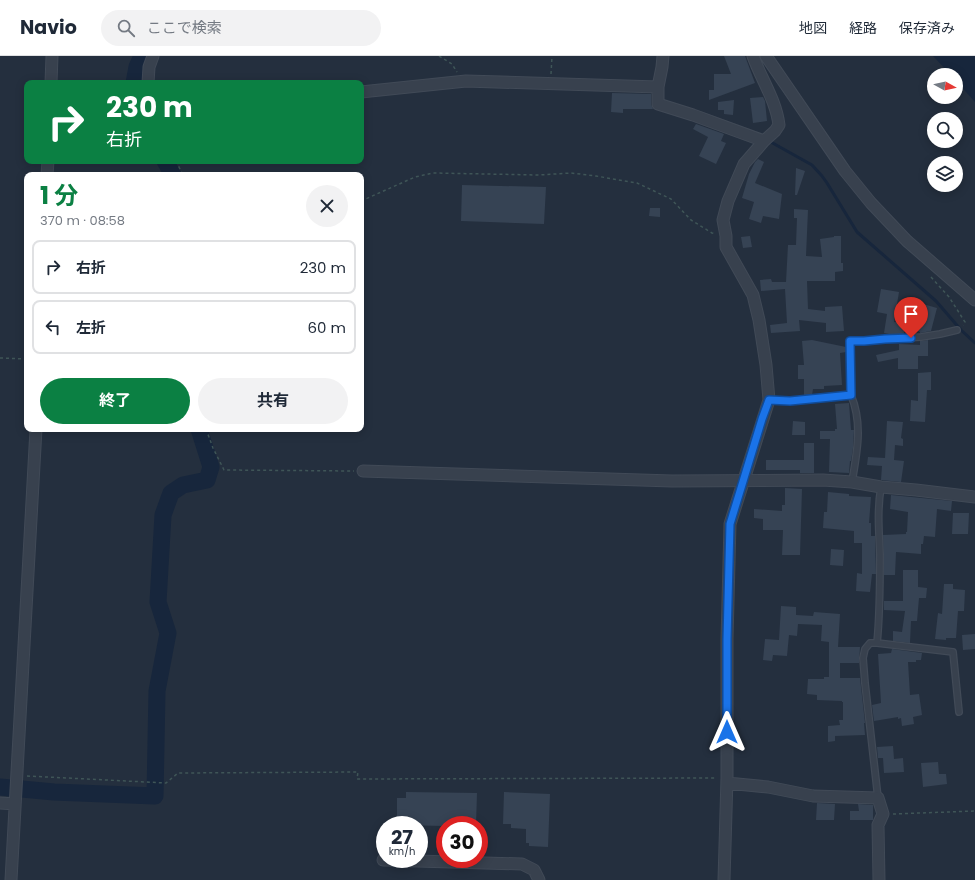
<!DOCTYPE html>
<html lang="ja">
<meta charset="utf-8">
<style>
:root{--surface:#fff;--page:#f2f2f3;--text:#1f2937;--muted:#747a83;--line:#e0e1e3;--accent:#0b8043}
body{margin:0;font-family:Poppins,"Noto Sans JP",sans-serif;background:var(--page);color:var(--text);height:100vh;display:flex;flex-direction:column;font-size:15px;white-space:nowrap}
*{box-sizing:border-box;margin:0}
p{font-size:13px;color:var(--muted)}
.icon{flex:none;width:22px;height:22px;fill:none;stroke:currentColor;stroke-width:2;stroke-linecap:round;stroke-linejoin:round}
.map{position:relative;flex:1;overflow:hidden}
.drawer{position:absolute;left:24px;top:116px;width:340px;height:260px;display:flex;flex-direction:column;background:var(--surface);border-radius:8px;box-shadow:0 2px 10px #0003}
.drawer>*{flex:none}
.top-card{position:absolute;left:24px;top:24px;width:340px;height:84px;border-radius:8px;box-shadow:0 2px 10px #0003;background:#0b8043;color:#fff;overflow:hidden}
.needle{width:26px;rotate:98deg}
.buttons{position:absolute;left:927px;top:12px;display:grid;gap:8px}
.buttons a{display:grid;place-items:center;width:36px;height:36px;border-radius:50%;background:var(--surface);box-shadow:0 2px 10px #0003;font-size:20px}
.speed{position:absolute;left:376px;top:760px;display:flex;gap:8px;font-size:20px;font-weight:700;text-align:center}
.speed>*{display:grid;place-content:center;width:52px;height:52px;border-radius:50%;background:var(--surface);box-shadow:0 2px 10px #0003;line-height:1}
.speed small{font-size:10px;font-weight:400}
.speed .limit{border:6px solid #d22;background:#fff;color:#111}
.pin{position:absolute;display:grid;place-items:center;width:34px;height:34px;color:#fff;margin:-41px -17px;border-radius:50% 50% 50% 0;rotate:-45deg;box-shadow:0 0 4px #0007}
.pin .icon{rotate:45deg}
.me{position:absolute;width:44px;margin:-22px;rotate:0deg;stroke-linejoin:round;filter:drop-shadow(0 0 3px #0008)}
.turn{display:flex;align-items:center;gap:14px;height:84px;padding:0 16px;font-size:18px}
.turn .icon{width:52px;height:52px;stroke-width:2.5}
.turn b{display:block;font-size:28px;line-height:34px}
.round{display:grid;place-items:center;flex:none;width:42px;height:42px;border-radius:21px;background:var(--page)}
.overview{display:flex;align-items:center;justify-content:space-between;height:68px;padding:0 16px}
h1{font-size:24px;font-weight:700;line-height:30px;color:var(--accent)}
.cta{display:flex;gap:8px;margin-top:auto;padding:8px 16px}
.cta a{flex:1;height:46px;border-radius:24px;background:var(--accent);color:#fff;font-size:16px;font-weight:700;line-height:46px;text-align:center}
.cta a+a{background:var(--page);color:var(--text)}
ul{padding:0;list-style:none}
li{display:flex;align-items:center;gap:12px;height:54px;margin:0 8px 6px;padding:0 8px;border:2px solid var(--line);border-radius:8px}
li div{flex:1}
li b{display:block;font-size:15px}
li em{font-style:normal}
header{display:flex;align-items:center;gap:24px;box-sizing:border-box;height:56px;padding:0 20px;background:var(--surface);border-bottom:1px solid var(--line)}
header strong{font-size:19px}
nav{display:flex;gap:22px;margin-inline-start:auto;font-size:14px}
.search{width:280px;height:36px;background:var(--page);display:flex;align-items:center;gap:10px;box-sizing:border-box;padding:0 14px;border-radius:22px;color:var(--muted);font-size:15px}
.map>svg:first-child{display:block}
.water{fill:#17263c}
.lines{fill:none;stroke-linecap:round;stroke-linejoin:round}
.stream{stroke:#17263c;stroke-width:3}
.river{stroke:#17263c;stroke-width:17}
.building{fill:#364354}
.service-casing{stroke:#414a57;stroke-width:8}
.minor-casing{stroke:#414a57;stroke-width:13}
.path{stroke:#3f5557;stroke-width:1.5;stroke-dasharray:3 3;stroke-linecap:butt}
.service{stroke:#38414e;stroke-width:5.5}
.minor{stroke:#38414e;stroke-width:11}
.route-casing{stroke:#114b97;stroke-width:10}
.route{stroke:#1a73e8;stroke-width:7}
</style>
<header>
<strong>Navio</strong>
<div class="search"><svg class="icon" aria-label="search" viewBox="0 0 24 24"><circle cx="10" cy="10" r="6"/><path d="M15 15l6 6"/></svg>ここで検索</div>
<nav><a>地図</a><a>経路</a><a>保存済み</a></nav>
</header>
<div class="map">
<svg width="975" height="824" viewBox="0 0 975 824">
<rect width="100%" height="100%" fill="#242f3e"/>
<path class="water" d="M933 0H975V46L956 25V19H951Z"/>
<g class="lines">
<path class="stream" d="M769 85 812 109 822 120 827 127 857 176 936 245 961 274 975 287"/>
<path class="river" d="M134 27 137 11 142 0
M165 105 173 119
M0 731 54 736 155 740 157 635 168 577 158 546 163 459 171 437 183 429 207 424 211 411 199 373"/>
</g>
<path class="building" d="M724 0H745L755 27 709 44V34H714V18H731Z
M612 37 651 38V48L653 53H623V57L611 56Z
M763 41 765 45 767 65 753 67 750 42Z
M734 44 733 59 724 58V54H718V46Z
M696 68 724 78 721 85 726 87 716 108 699 100 708 81 693 73Z
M758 103 764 106 755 127 782 138 779 163 763 160 761 167 749 163 754 146 742 142 749 118 755 106Z
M796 112 805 115 797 139H795Z
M462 129 546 131 544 168 461 165Z
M650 152H660V161L649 160Z
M794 153 808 154 806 200 822 201 820 183 834 181V180H841V207H843V215L835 216V225H807L808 253 825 255V251L842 250 844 275 826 276V267L799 264 800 275 771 277 770 269 787 267 785 233 761 235 760 224 771 223 772 226H786L788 189H796L797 162H794Z
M750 180 752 191 743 192 741 181Z
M881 233 899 236 894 266 905 267 904 278H889L884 277 887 258 877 256Z
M923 248 937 252 931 275 920 277V276L916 274Z
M812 284 846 291V296L840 297 842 329 824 330V333H813L812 339H804V323H798V309H804L802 285Z
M928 284V300H918V313H898V302L878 306 876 299 899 294V288L920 289V285Z
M931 316V334H927L925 366 910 365 911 344 918 345V317Z
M849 347 851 374H854L853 392 851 405H850L849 417 829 416 830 383H820V375H835V373H837L835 348Z
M793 365 805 366V379H792Z
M887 365 903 366 901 382 903 383V390L895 389 894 404 904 405 901 426 881 424 882 410 867 409 868 401 885 402Z
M804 387H814V417H800V414H766V404H804Z
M785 432 802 433 800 499H782L783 474H763V463L754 462V453L782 455V449H785Z
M828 436 849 438V440L871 441 869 467H871V480H875L876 518H872L870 536 856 535 857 517 862 518V487H854V475L823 472 824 456H827Z
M891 439 952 445 951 455 937 453 935 481 924 480 923 488H921V498L896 496 895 519H884L883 479 906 478V476H907L908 456 890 453Z
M953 457H969L968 478H952Z
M831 493 844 494 843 510 830 509Z
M903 514H918V531L927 532 926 542H919L917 565H911L910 587 893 585V575L902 576 905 555 884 554V545H903Z
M944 528H953V533L965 534 964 555H958L956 582H946V584L935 583 938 557 942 558Z
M781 550 796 551V559L813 560 814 556 840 558 838 591H860L859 607H840V622H860L865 667H864L865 679 835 680V685L828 686V670L840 669 839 664H843V646H842V645L817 644V639L807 638 808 623H824V621H829V586L821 585 822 569 798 568 797 580 789 579 787 600 773 599 772 605 763 604 765 583 779 584Z
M975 578V593L963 594 962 579Z
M892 593 922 597 921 604H916V606H908L910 639 919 638 922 659 913 661 914 668 902 670 901 662 898 663V661L874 665 872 649 881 647 878 598 891 597Z
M893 690 894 703 903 702 904 716 884 717 883 702H878L877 691Z
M938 706 939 718H946L947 728 923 731 921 707Z
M406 736 477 737 476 769H465V767H448V769L445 770 397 769V742H406Z
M504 736 550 738 548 791 529 790V787H526V773L511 772V768H503Z
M817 747 835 748 834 764H816Z
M858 748 873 749V764H850V755H859Z"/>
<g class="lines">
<g class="service-casing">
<path id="service" d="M851 339 850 285H864L885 283 921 281 940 278 957 274
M769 344 790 345 851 339C863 368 857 396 852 426
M877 587 953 596 959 656
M878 742 865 627 863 602 865 593 870 587H877C880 558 880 528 880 498 879 476 877 454 881 431"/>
</g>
<g class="minor-casing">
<path id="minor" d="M766 0 845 115 871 147 907 185 975 244
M51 27 52 0
M148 27 149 11 153 0
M658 31 662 11 663 0
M361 36 466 25 658 31V48L693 59 764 85
M47 119 48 105
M363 415 672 425 823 424 852 426 881 431 916 434 975 441
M727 727 768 731 813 740 878 742 883 758 878 769 879 824
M0 747 15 748
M383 804 522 808 534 814 539 824
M11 824 36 373
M724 824 727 722V583L730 468 763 363 769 344 766 309 759 264 753 239 726 191V180L723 164 728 145 744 108 764 85 775 75 779 69C776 44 761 23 753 0"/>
</g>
<path class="path" d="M439 0 452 8 457 16
M551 18 552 0
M176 105 183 119
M361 145 415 121 433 117 539 119 571 117 596 120 637 127 671 143 691 164 712 177 716 178
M931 221 949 241 965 266 963 269
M0 302 27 303
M206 373 213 392 224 414 354 415
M27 720 166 727 178 717 358 716 357 723 717 722
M893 758 975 755"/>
<use href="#service" class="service"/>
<use href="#minor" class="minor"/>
</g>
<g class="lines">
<g class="route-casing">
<path id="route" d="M727 676V583L730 468 762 363 769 344 790 345 851 339 850 285H864L885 283 911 282"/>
</g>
<use href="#route" class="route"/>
</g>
</svg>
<div class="buttons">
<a><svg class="needle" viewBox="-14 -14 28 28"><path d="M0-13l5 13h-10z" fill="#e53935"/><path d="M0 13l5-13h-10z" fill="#747a83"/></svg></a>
<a><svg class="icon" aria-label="search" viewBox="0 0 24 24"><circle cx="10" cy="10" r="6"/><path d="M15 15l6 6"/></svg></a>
<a><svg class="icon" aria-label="layers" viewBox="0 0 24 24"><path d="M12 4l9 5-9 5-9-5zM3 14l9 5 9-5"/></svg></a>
</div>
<div class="speed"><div>27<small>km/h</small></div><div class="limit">30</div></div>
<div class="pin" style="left:911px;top:282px;background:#d93025"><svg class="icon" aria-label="arrive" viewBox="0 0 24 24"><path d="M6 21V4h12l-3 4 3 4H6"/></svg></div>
<svg class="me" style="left:727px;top:676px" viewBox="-20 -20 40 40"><path d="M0-17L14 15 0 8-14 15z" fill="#1a73e8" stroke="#fff" stroke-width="4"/></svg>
<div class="top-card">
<div class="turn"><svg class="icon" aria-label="right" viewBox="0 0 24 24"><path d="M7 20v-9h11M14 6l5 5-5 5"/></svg><div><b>230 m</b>右折</div></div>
</div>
<section class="drawer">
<div class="overview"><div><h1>1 分</h1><p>370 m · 08:58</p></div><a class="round"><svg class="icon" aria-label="close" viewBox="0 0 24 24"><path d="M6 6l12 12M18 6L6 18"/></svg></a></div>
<ul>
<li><svg class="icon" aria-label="right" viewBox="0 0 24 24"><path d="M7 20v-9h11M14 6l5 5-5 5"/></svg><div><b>右折</b></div><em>230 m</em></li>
<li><svg class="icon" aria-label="left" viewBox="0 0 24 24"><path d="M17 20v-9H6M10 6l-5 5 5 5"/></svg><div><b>左折</b></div><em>60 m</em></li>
</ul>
<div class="cta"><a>終了</a><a>共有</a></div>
</section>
</div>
